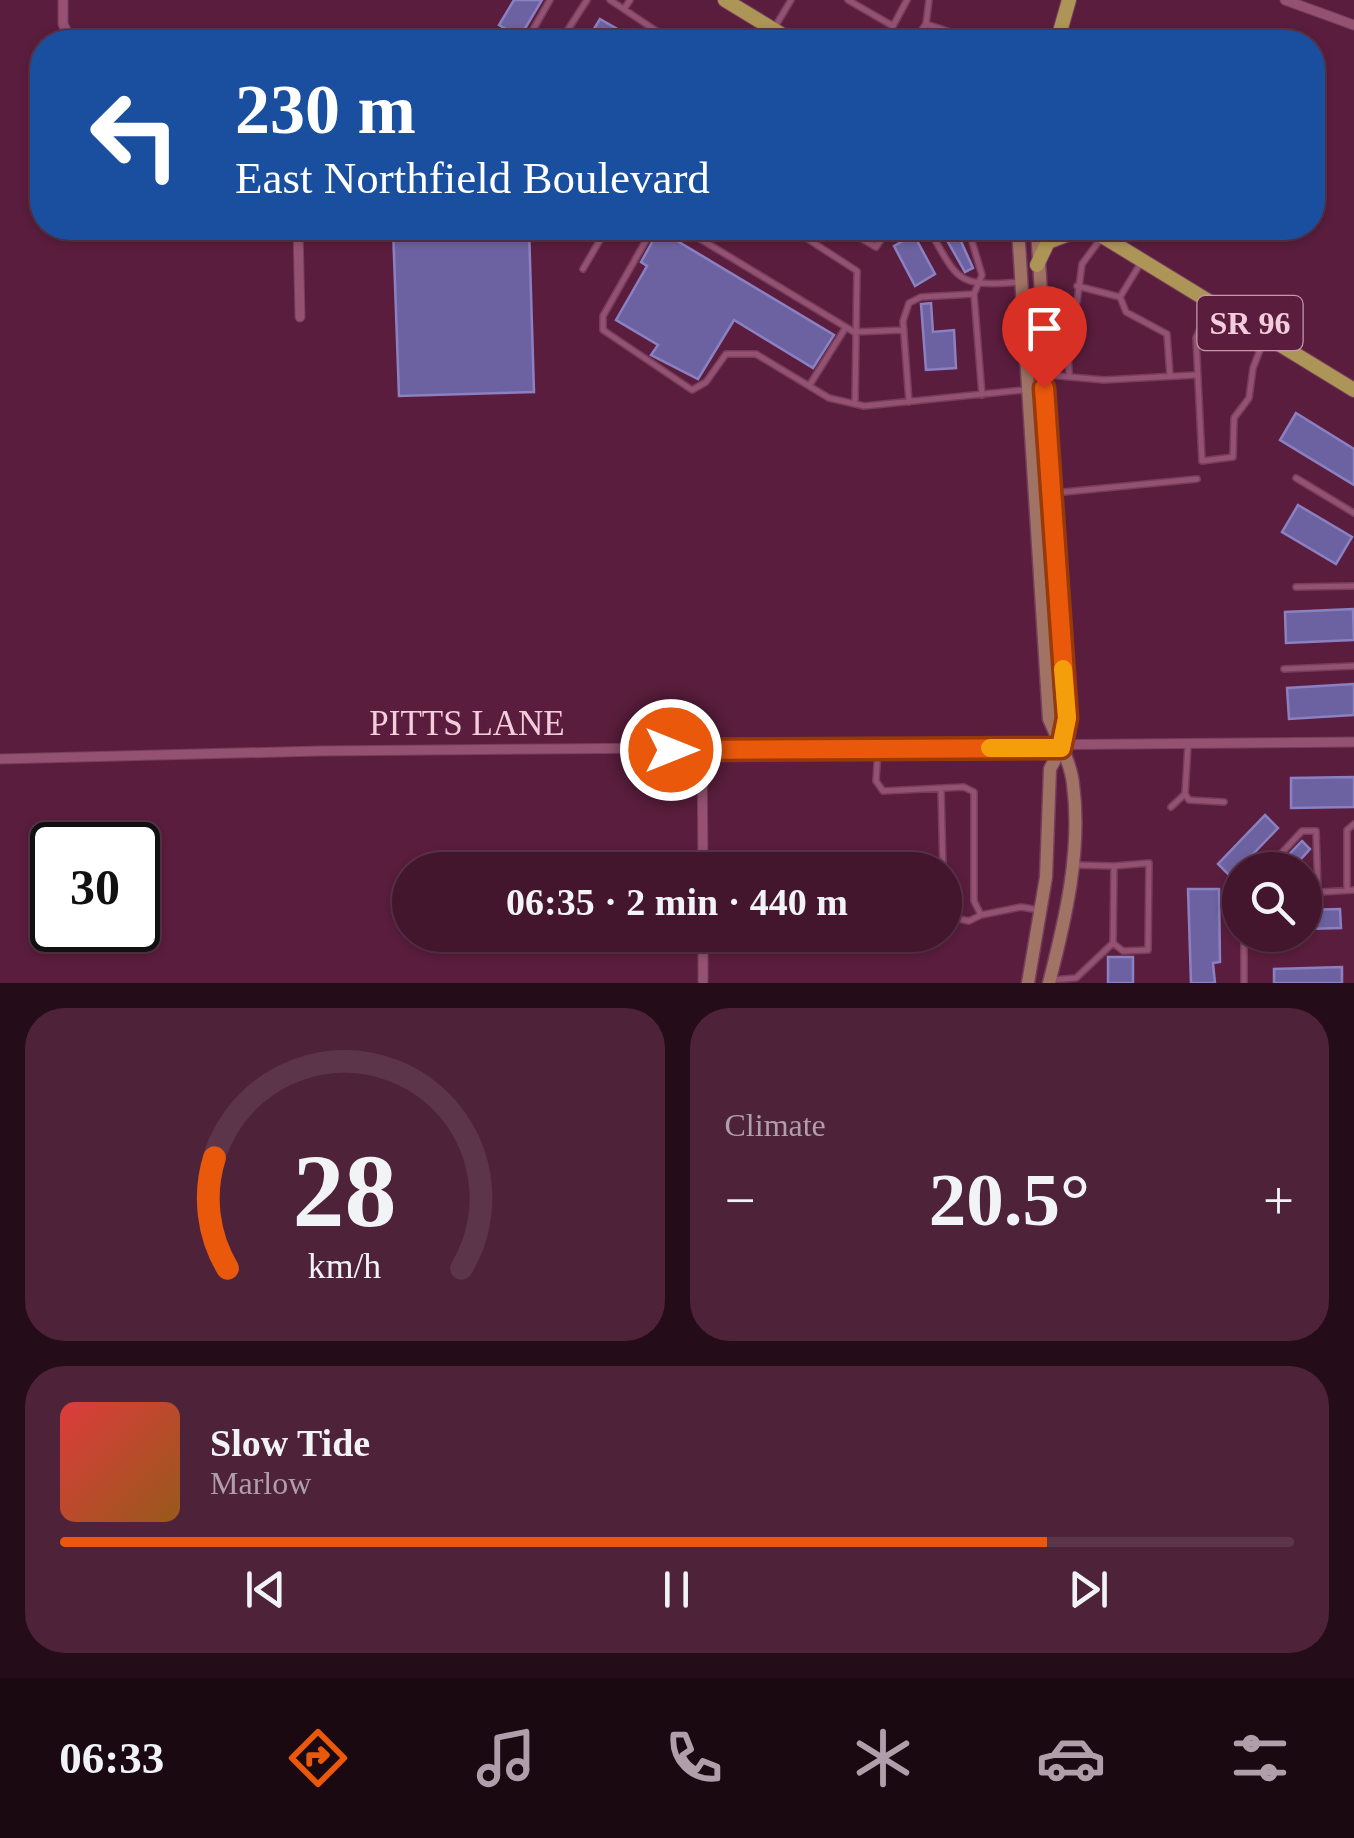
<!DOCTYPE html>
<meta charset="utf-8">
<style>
body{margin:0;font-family:Georgia,serif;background:#4e233a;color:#f1f3f6;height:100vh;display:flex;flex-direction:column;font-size:38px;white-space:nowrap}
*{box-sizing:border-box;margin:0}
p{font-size:32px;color:#af9faa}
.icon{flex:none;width:55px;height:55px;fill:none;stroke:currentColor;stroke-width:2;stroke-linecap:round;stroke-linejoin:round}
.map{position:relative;height:983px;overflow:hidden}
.side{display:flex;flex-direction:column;gap:25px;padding:25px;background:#250c19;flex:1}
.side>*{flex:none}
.banner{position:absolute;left:30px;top:30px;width:1295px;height:210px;border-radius:40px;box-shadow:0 2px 8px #0004,0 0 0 2px #5c354a;background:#1a4fa0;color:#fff;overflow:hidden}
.buttons{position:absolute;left:1222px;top:852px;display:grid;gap:20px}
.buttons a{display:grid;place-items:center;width:100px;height:100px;border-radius:50%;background:#44162e;box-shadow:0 2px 8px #0004,0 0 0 2px #5c354a;font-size:50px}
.speed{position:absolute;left:30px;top:822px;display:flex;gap:20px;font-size:50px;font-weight:700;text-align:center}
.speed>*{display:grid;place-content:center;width:130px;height:130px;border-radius:50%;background:#44162e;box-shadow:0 2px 8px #0004,0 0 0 2px #5c354a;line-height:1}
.speed .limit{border:5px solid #111;border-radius:15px;background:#fff;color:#111}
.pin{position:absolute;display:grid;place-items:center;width:85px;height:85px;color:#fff;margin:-102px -42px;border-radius:50% 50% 50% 0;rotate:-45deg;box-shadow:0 0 10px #0007}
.pin .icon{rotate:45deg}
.me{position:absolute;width:110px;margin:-55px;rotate:90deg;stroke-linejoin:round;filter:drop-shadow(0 0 8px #0008)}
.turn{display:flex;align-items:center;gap:35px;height:210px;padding:0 40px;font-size:45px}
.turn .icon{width:130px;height:130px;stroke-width:2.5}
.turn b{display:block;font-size:70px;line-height:85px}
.big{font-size:75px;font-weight:800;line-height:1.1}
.side .widget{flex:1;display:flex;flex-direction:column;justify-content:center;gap:15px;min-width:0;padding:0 35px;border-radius:40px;background:#4e233a}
.side .dial{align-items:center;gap:0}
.dial svg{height:260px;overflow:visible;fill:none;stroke:#5c354a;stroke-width:7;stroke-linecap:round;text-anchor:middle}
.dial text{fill:#f1f3f6;stroke:none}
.song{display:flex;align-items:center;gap:30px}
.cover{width:120px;height:120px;border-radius:15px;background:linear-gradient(135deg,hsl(0 70% 55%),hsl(30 70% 35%))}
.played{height:10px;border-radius:5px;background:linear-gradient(90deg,#ea580c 80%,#5c354a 80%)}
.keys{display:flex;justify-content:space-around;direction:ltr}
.heat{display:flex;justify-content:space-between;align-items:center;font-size:55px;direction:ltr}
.side .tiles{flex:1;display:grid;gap:25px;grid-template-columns:1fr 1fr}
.widget:last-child{grid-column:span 2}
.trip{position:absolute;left:392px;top:852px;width:570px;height:100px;border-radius:50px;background:#44162e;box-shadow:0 2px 8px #0004,0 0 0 2px #5c354a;font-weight:800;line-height:100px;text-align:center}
.tab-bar{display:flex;height:160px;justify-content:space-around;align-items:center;background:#1b0912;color:#af9faa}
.tab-bar .icon{width:70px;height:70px}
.tab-bar .active{color:#ea580c}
.tab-bar b{font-size:45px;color:#f1f3f6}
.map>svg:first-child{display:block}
.building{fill:#6d62a1;stroke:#8b80c1;stroke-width:2.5}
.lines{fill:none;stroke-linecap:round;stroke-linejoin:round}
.lane-casing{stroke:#743e5c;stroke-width:8}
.street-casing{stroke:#743e5c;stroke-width:11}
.secondary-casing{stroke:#743e5c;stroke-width:15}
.primary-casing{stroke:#743e5c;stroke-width:16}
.lane{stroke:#945171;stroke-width:5}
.street{stroke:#945171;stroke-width:9}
.secondary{stroke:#a07364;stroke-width:12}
.primary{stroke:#ad9457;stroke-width:14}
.route-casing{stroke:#983908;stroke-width:25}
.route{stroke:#ea580c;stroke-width:18}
.slow{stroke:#f59e0b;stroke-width:18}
.labels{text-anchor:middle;stroke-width:10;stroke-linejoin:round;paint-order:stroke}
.shield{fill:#5a1d3d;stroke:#c698ad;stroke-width:2.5}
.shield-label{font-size:32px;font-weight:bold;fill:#f4cddd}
.street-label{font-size:35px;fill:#f4cddd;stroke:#5a1d3d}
</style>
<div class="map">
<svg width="1354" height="983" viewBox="0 0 1354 983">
<rect width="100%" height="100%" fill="#5a1d3d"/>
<path class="building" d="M514,0H542L520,37L499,25Z
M600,19L626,34L621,42H586Z
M393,228H529L534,392L399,396Z
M940,228H955L973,268L965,272Z
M659,230L834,335L813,368L734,320L698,379L651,355L658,345L616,320L647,266L641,262Z
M914,235L935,274L915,286L894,246Z
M931,303L933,332L954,330L956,368L926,370L921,304Z
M1296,413L1354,449V485L1280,440Z
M1298,505L1352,537L1336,564L1282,532Z
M1353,609L1354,640L1286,643L1285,612Z
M1354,684V715L1289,719L1287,688Z
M1354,777V807L1291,808V778Z
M1265,815L1278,828L1231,877L1218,864Z
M1302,841L1310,849L1291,870H1274Z
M1188,889H1219L1220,962L1213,963L1215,983H1191Z
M1340,909L1341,928L1305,929V910Z
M1108,957H1133V983H1108Z
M1342,967V983H1274V969Z"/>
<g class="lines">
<g class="lane-casing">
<path id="lane" d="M610,0L673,42
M848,0L893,26L907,0
M624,9L630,0
M926,24L981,42
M526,42L550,0
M560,42L587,0
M766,42L791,0
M913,42L926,24L929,0
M653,228L603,316V330L692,390L706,382L726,354H756L829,398L864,406L1044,388
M682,228L854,332L904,330
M788,228L803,236
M808,228L803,236L857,271L855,404
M843,228L876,247L889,228
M928,228C959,281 955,287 1020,282
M968,228L982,275L974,294L982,395
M583,269L607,228
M1077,286L1120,297L1126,312L1167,334L1170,376
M1120,297L1142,261
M1210,307L1196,338L1202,461L1233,457L1234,418L1249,398L1253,368L1265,337
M1067,320L1077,302L1082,264L1102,237
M1044,321L1067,320L1069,374
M1048,375L1104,380L1195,375
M809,386L846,327
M909,402L903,321L909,303L921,297L974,294
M1296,478L1354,513
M1054,493L1197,479
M1296,587L1354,586
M1284,669L1354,666
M1188,745L1185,794L1189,800L1224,802
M878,749L876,781L883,791L964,787L974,792V901L981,915L1021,907L1039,910
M941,789L943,870
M1171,807L1185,794
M1266,870L1302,831H1316L1318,892
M1347,890V830L1354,824
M1305,893L1354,890
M945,916L969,921L981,915
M1244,935V983
M1113,943L1123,951L1148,950L1149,863L1114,866
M1052,980L1076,978L1113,943L1114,866L1076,865"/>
</g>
<g class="street-casing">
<path id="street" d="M63,0V24L72,42
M1285,0L1354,25
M298,228L300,317
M702,749L703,870
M0,759L320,751L1354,742
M703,935V981"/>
</g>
<g class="secondary-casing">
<path id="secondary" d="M1018,228L1049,719C1058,740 1071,763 1073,784C1082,850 1065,921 1049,983
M1028,983L1046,877L1050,769L1061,748L1067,718L1037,228"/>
</g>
<g class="primary-casing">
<path id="primary" d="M725,0L794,42
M1057,42L1069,0
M1089,228L1354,390
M1037,265L1048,242L1085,228"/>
</g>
<use href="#lane" class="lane"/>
<use href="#street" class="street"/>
<use href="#secondary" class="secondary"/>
<use href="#primary" class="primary"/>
</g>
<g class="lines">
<g class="route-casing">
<path id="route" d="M671,750L1061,748L1067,718L1044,388"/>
</g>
<use href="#route" class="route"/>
<path class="slow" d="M990,748H1061L1067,718L1063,669"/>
</g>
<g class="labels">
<rect class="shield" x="1197.5" y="296" width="105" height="54" rx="8"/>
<g class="shield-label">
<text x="1250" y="334">SR 96</text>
</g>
<g class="street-label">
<text x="467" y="735">PITTS LANE</text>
</g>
</g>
</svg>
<div class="buttons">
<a><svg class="icon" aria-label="search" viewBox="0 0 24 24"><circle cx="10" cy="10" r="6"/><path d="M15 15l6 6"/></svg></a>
</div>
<div class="speed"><div class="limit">30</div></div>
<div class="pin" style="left:1044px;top:388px;background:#d93025"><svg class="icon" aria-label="arrive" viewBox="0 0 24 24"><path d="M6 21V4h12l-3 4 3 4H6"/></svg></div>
<svg class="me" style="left:671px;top:750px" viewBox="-20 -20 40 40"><circle r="17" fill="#ea580c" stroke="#fff" stroke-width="3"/><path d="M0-11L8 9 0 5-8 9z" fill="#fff"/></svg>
<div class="trip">06:35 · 2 min · 440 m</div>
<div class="banner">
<div class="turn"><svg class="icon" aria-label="left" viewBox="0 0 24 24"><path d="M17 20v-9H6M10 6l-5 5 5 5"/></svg><div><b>230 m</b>East Northfield Boulevard</div></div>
</div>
</div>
<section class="side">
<div class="tiles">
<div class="widget dial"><svg viewBox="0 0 100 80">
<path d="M14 69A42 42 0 1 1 86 69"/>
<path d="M14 69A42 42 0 0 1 10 35" stroke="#ea580c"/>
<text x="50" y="56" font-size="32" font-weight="700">28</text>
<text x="50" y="72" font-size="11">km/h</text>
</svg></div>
<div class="widget"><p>Climate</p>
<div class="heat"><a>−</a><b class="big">20.5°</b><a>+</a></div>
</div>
<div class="widget">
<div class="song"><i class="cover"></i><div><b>Slow Tide</b><p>Marlow</p></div></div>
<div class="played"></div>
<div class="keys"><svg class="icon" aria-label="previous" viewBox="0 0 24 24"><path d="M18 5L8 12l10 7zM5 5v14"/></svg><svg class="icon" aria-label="pause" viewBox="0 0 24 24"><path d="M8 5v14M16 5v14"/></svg><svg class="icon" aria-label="next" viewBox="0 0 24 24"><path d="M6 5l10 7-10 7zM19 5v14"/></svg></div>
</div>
</div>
</section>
<nav class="tab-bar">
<b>06:33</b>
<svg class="icon active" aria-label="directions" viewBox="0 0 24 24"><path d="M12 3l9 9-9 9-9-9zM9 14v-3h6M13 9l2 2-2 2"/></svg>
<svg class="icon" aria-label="music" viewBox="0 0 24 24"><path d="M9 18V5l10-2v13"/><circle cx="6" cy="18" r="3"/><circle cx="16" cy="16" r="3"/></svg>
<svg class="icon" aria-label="phone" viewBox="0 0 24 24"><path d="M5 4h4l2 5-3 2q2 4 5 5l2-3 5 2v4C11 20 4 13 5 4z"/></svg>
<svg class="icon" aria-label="climate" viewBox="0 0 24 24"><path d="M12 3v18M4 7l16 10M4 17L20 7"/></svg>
<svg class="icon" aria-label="car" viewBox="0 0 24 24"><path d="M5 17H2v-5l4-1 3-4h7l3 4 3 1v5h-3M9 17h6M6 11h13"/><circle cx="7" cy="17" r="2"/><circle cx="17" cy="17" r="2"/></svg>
<svg class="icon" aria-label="filters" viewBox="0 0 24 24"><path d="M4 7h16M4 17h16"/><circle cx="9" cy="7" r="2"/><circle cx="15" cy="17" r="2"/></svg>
</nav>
